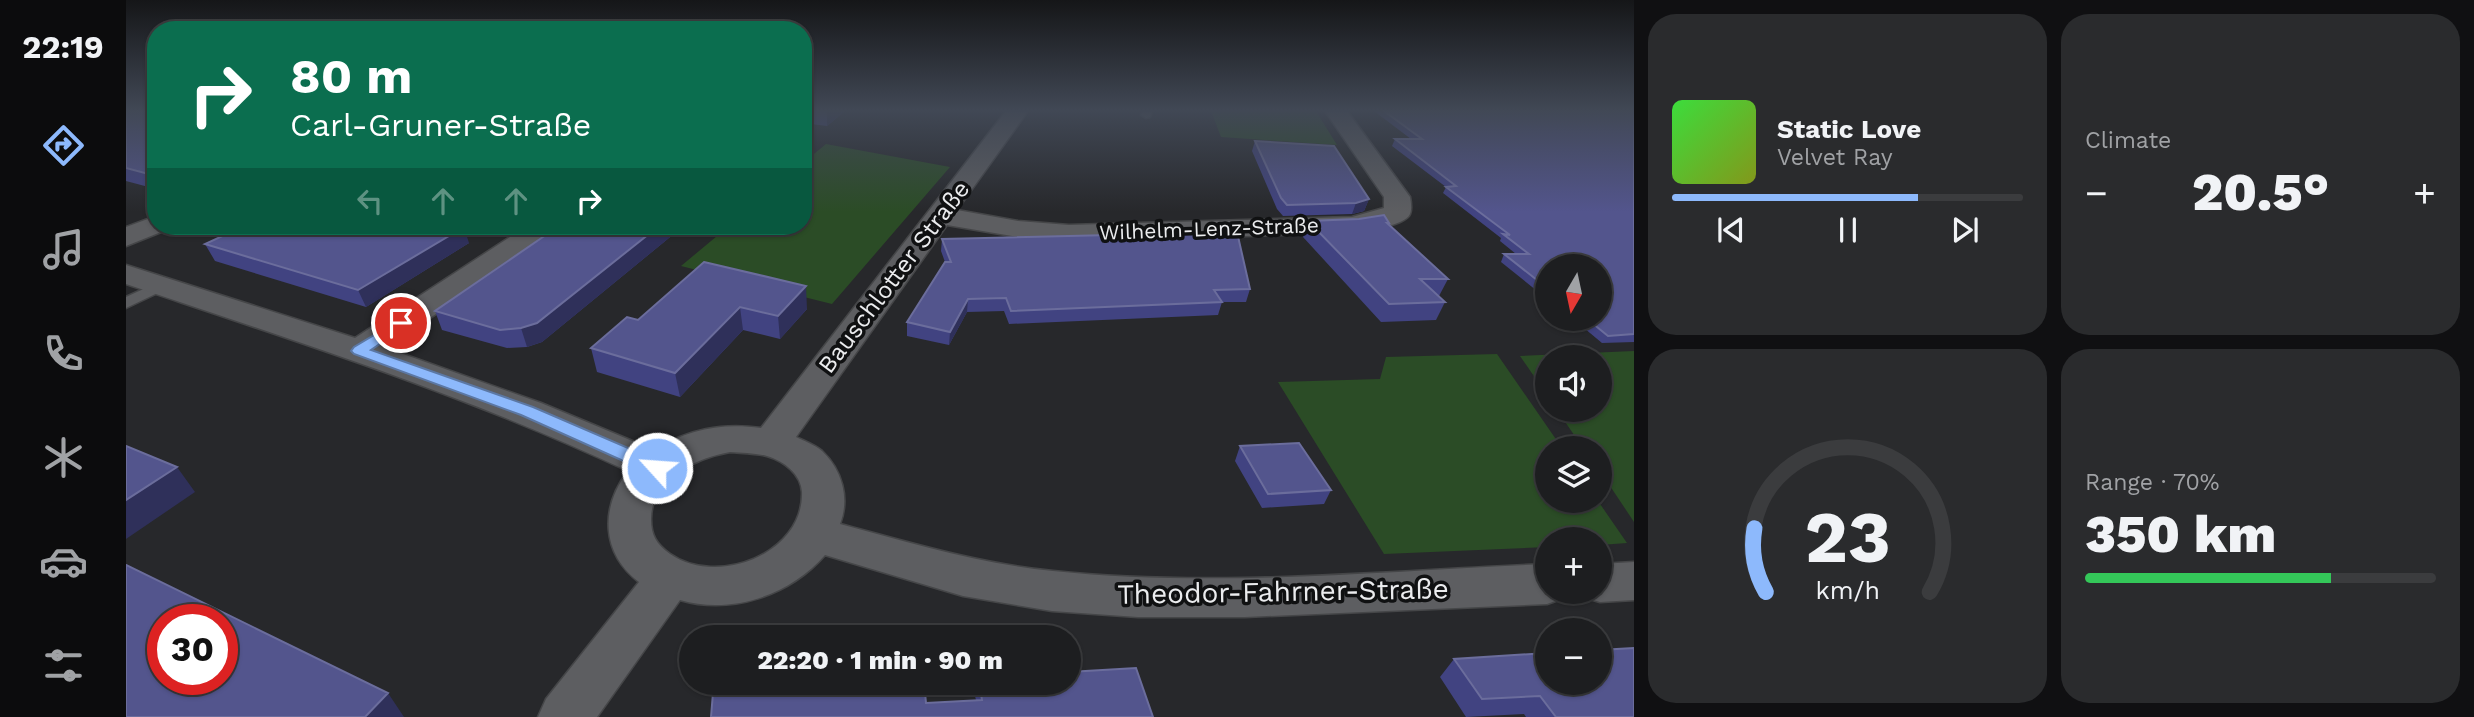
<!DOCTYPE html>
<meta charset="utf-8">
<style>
body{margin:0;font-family:"Work Sans",sans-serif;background:#2a2b2d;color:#f1f3f6;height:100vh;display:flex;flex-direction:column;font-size:26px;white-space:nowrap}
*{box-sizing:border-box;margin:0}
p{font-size:23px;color:#a0a2a5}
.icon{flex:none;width:38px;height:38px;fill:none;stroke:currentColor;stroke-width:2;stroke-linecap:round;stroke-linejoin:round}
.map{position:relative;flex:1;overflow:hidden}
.side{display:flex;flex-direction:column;gap:14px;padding:14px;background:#101012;width:840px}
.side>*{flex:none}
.banner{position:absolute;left:21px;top:21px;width:665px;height:214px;border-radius:28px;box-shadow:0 2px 5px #0004,0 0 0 2px #3b3c3e;background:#0b6e4f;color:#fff;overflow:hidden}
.needle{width:46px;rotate:189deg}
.tools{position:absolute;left:1409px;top:254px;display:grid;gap:14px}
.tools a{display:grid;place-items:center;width:77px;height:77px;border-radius:50%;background:#1d1e20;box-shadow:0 2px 5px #0004,0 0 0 2px #3b3c3e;font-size:35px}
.speed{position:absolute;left:21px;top:604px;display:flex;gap:14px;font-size:35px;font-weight:700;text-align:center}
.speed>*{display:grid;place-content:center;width:91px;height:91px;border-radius:50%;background:#1d1e20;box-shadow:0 2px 5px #0004,0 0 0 2px #3b3c3e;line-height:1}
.speed .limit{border:10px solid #d22;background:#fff;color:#111}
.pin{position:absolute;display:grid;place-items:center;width:60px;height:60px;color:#fff;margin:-30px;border:4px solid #fff;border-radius:50%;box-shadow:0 2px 7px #0007}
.me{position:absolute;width:77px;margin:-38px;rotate:296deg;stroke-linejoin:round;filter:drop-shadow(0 0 5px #0008)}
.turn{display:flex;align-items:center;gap:24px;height:147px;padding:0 28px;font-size:32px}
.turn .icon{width:91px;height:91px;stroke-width:2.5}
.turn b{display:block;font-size:49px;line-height:60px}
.lanes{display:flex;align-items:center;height:66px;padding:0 28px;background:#0003;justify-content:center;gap:35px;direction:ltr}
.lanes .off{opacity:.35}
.big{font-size:52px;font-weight:800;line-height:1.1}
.side .widget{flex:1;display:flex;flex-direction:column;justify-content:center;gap:10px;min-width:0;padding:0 24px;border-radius:28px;background:#2a2b2d}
.side .dial{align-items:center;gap:0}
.dial svg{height:182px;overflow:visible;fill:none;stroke:#3b3c3e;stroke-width:7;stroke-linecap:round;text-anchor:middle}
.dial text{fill:#f1f3f6;stroke:none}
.song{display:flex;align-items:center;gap:21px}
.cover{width:84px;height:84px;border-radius:10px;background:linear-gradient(135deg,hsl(120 70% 55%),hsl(70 70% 35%))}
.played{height:7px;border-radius:4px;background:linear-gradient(90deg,#8db9fc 70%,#3b3c3e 70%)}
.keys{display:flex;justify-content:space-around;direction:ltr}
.heat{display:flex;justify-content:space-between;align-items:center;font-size:38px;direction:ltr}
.charge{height:10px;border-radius:5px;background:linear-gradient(90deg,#34c759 70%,#3b3c3e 0)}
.side .tiles{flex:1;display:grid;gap:14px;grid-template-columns:repeat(2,1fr)}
.trip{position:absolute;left:553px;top:625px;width:402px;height:70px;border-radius:35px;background:#1d1e20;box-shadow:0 2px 5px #0004,0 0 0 2px #3b3c3e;font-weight:800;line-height:70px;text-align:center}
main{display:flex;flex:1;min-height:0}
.tabs{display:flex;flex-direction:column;width:126px;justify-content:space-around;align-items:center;background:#0c0c0d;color:#a0a2a5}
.tabs .icon{width:49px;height:49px}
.tabs .active{color:#8db9fc}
.tabs b{font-size:32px;color:#f1f3f6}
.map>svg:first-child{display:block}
.green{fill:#2b4c26}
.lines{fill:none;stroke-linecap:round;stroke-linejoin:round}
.service-casing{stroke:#454648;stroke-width:3}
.minor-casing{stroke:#454648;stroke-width:3}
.service{fill:#5d5e61;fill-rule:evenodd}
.minor{fill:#5d5e61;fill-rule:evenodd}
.wall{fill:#414381}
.shaded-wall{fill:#2f305a}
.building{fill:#53558d;stroke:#6b6d9c;stroke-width:2;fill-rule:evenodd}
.route{fill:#8db9fc;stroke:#5c78a4;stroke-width:2}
.labels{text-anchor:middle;stroke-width:7;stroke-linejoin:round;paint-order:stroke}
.far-street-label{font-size:21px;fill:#ebecee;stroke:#101112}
.street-label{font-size:24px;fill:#ebecee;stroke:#101112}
.near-street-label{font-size:28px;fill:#ebecee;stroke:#101112}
</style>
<main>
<nav class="tabs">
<b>22:19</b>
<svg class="icon active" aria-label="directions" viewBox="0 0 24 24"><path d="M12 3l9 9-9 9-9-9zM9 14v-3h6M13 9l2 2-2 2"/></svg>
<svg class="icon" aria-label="music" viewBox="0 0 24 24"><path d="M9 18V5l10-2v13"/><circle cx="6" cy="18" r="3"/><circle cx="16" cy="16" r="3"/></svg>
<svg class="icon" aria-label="phone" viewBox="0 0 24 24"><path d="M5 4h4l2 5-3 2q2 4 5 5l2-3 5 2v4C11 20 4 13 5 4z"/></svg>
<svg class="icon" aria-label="climate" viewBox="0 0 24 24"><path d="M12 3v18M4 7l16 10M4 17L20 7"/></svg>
<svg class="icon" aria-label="car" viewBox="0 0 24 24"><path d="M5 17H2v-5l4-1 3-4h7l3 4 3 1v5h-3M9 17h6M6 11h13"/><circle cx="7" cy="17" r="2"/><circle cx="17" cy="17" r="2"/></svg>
<svg class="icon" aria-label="filters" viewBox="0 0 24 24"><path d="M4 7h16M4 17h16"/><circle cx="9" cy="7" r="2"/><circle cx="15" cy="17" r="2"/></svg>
</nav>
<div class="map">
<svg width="1508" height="717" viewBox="0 0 1508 717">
<rect width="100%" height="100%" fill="#27282b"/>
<path class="green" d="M1085,111H1190L1211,145L1095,137Z
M700,144L824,167L706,304L555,266L603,226H677V163Z
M1508,351V522L1474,471V448H1457L1431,410H1474V357H1421V395L1394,356Z
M1371,354L1436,448H1421V500L1472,501L1501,543L1474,545V539H1421V547L1258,554L1152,382L1254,379L1260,357Z"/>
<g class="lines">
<g class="service-casing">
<path id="service" d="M1016,111H1026L1024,117L1020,118L1015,115Z
M35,281L43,286L40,289L0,308V297Z"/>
</g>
<g class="minor-casing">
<path id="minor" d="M880,111H902L831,210L892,221L943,225L1226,217L1258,208V197L1199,111H1221L1284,197C1285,202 1286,209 1284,214C1279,226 1239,231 1226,233L943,241L892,237L821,225L670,437C678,441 689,445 696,451C716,470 724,498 714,524C785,543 854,564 927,571C1090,588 1257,571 1421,564V592H1441L1438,598L1421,604L1119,617H1012L926,611L837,596L699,555C664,595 606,615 554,600L471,717H412L420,699L513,582C475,553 474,508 502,471C340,395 170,341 0,284V265L229,338L401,226H434L430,232L260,348L415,403L528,450C563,429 595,423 635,428ZM604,452C616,453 630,453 641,456C658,461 675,474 676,492C678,554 591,587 544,554C530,544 525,535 525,519C525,479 570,458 604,452Z
M30,216V226H43L40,230L0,246V227Z
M1508,562V600L1474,602L1457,597L1455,592H1474V564Z"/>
</g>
<use href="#service" class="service"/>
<use href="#minor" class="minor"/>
</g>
<path class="wall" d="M0,111H30V189L0,181Z
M677,111H719L701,126L677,123Z
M1248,111H1508V342L1476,343L1446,318H1474L1421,266V299L1375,262L1378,254H1390L1374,241L1375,238L1317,193L1320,187L1266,146L1269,139H1285Z
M1129,141L1243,199L1238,211L1226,214L1157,216L1151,209L1126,151Z
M1182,221L1263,223V224L1322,279L1313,296H1312L1319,302L1310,320L1255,322L1177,237Z
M433,226H578L573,229L564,227L556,234L549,233L416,342L401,347L381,348L316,330L309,311Z
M816,239L1124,289L1120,302H1096L1092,315L883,324L878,311L841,312L823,345L781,336V322L819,262L815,251Z
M343,243L240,307L89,261L79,244Z
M578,262L681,309L654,339L617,330L554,397L471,372L465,348L512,320Z
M1114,446L1205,490L1198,504L1136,508L1109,461Z
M1328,659L1508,717H1400L1398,714L1340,717L1314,677Z
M851,682H943L1027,717L800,703L850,700L849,696Z"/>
<path class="shaded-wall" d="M701,111H719L701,126Z
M1243,199L1238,211L1226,214L1230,203Z
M533,226H547L549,233L416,342L401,347L395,328Z
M554,226H564V227L556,234Z
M338,227L343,243L240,307L232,290Z
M680,286L681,309L654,339L652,316Z
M842,299L841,312L823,345L824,332Z
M614,307L617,330L554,397L549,373Z
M51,467L69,492L0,539V500Z
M262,693L278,717H239Z"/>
<path class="building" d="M0,111H30V176L0,168Z
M1258,111H1508V334L1482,336L1460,318H1474V266H1421V288L1378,254H1403L1377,234L1384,235L1320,187L1330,186L1269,139H1296Z
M1129,141L1208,146L1243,199L1230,203L1161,205L1155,198Z
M1258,215L1263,223H1261L1322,279H1294L1319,302L1263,304L1182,221L1233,219Z
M118,226H333L338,227L232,290L79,244Z
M433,226H533L411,323L395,328L374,330L309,311Z
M1111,232L1124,289L1088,290L1096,302L885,311L880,298L842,299L824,332L781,322L819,262H825L816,239Z
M578,262L680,286L652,316L614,307L549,373L465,348L501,317L512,320Z
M1173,443L1205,490L1142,494L1114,446Z
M0,446L51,467L0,500Z
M0,565L262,693L239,717H0ZM37,620H96V679H37Z
M1508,648V717H1430L1414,696L1356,699L1328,659L1421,653V682H1474V650Z
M1010,668L1027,717H585L587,693L756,682H798L800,703L856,700L853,682H943V672Z"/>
<linearGradient id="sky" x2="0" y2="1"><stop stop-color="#151618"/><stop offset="0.52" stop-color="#414855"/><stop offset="1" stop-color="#414855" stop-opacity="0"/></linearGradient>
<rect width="1508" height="212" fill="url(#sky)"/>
<path class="route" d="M275,319L280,320L282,323L280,326L245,350L407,407L537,463L540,468L537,473H524L395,415L228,354L225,351L228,347Z"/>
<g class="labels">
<g class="far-street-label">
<text transform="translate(1083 229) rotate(-2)" y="7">Wilhelm-Lenz-Straße</text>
</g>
<g class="street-label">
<text transform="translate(768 277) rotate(-53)" y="8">Bauschlotter Straße</text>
</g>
<g class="near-street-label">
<text transform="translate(1157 591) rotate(-1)" y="10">Theodor-Fahrner-Straße</text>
</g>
</g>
</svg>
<div class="tools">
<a><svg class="needle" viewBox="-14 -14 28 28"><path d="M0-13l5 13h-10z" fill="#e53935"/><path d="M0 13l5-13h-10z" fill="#a0a2a5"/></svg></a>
<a><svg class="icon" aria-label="sound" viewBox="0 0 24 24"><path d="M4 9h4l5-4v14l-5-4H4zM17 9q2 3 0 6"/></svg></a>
<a><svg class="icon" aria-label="layers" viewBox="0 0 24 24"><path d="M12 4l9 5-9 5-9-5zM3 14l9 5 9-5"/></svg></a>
<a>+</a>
<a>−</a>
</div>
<div class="speed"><div class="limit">30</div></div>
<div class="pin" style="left:275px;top:323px;background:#d93025"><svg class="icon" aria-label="arrive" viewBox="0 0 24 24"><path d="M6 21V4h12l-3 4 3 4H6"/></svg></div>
<svg class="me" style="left:531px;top:468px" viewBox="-20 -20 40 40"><circle r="17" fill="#8db9fc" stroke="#fff" stroke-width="3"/><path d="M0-11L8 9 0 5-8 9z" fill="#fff"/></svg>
<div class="trip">22:20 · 1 min · 90 m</div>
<div class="banner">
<div class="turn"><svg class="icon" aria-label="right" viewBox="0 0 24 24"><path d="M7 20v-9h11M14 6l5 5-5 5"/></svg><div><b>80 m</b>Carl-Gruner-Straße</div></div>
<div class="lanes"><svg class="icon off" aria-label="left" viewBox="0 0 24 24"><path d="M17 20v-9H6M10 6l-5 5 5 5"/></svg><svg class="icon off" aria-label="ahead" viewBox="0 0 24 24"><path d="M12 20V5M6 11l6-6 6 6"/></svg><svg class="icon off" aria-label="ahead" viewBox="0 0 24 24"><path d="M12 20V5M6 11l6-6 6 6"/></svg><svg class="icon" aria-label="right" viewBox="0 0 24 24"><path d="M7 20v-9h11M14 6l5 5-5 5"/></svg></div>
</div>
</div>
<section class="side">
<div class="tiles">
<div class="widget">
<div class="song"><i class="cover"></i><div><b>Static Love</b><p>Velvet Ray</p></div></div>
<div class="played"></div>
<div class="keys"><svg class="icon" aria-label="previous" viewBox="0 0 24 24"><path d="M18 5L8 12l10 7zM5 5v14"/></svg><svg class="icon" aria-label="pause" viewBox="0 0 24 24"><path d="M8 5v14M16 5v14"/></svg><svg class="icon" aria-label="next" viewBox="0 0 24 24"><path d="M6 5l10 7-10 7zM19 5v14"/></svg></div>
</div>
<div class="widget"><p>Climate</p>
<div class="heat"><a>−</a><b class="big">20.5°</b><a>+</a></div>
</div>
<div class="widget dial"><svg viewBox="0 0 100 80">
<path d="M14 69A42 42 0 1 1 86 69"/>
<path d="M14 69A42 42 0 0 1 9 41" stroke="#8db9fc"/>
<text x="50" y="56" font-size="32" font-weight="700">23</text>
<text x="50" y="72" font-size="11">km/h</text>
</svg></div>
<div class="widget"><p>Range · 70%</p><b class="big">350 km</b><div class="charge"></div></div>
</div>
</section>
</main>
